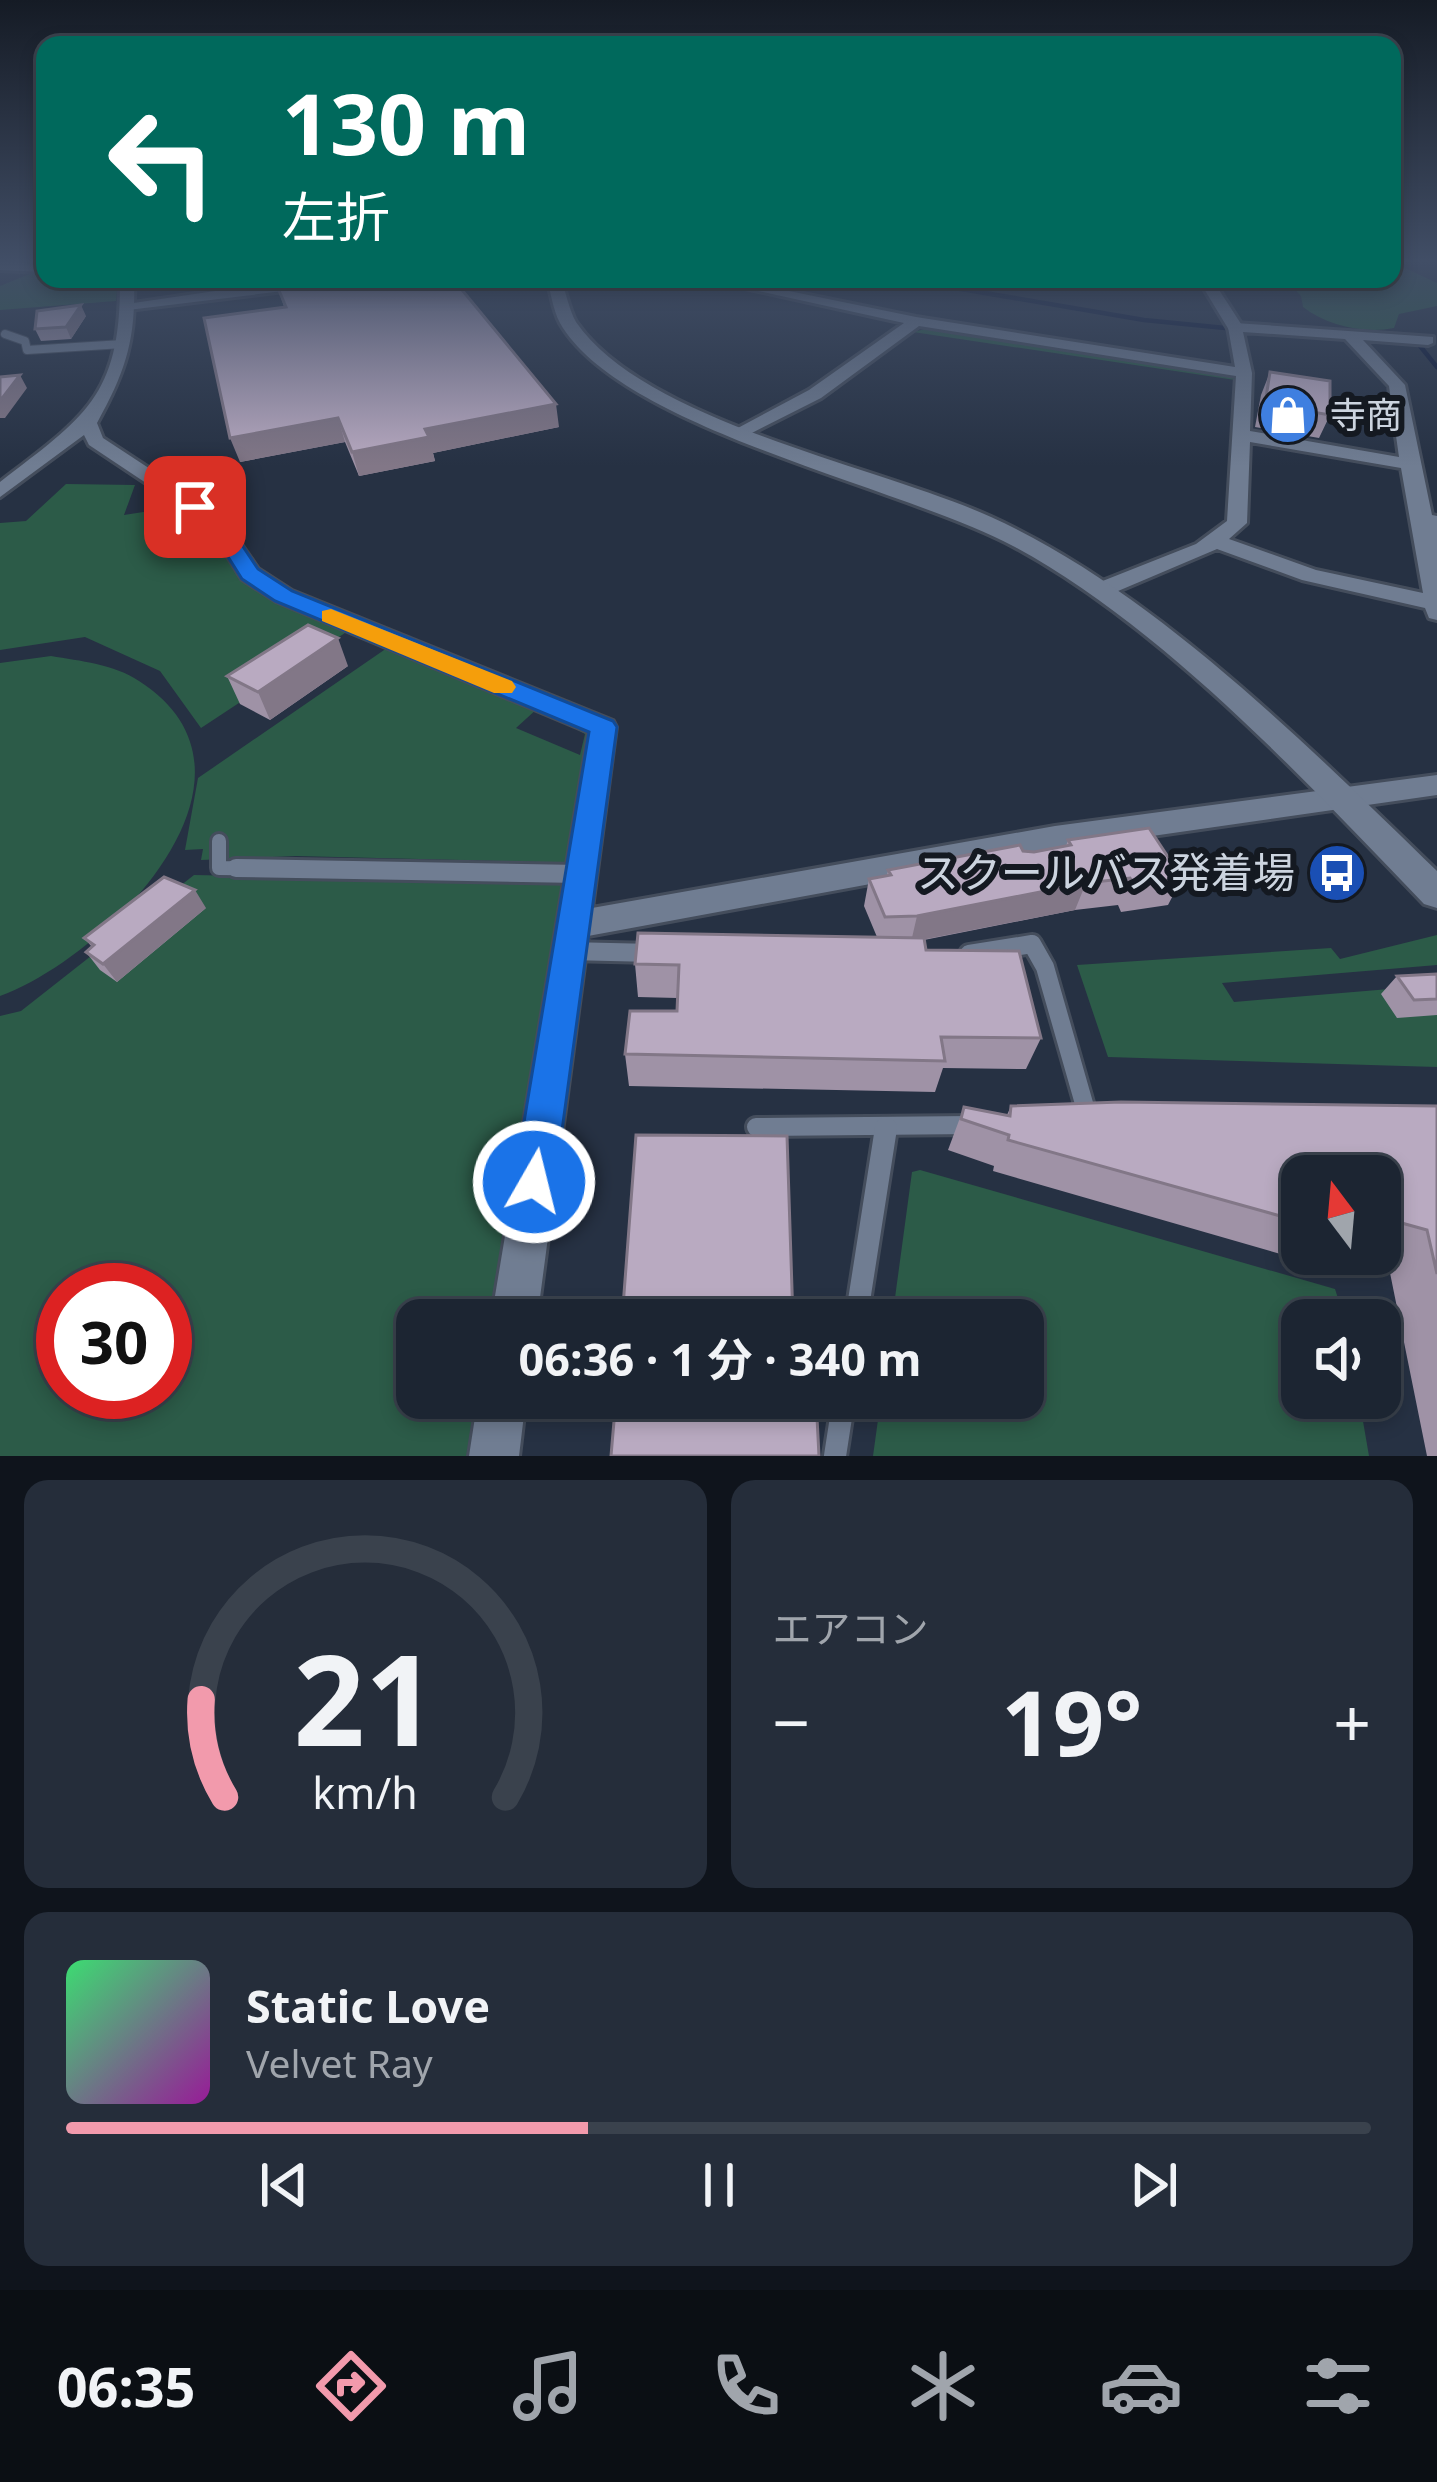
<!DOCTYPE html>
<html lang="ja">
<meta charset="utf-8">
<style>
body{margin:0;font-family:"Noto Sans","Noto Sans JP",sans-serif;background:#252d3a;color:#f1f3f6;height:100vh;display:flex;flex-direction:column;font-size:45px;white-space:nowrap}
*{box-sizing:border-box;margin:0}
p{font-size:39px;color:#a0a5ac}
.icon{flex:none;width:66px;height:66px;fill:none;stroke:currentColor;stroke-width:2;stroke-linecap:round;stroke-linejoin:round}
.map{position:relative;height:1456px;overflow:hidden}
.sheet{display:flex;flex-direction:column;gap:24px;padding:24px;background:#0f141c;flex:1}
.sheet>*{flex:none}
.top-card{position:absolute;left:36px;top:36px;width:1365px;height:252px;border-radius:24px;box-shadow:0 6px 18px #0003,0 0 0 3px #3a424d;background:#00695c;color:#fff;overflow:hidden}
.needle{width:78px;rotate:344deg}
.buttons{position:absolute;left:1281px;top:1155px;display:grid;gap:24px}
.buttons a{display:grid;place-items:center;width:120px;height:120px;border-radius:24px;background:#1c2532;box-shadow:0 6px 18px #0003,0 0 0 3px #3a424d;font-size:60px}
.speed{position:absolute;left:36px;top:1263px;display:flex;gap:24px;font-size:60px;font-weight:700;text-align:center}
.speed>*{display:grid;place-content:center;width:156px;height:156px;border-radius:50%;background:#1c2532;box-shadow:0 6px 18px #0003,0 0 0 3px #3a424d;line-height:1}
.speed .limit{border:18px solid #d22;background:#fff;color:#111}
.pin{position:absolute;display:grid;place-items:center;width:102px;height:102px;color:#fff;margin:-51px;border-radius:24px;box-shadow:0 6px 18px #0006}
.me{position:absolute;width:132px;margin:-66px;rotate:8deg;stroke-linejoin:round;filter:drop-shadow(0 0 9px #0008)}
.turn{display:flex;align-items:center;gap:42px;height:252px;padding:0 48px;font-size:54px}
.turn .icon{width:156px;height:156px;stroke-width:2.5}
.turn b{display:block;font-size:84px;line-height:102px}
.big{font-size:90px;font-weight:700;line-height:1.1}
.sheet .tile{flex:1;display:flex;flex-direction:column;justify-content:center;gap:18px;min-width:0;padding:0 42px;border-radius:24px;background:#252d3a}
.sheet .dial{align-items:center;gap:0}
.dial svg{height:312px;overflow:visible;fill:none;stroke:#3a424d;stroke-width:7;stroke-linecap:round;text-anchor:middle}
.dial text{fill:#f1f3f6;stroke:none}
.song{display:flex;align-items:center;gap:36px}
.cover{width:144px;height:144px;border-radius:18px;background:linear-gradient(135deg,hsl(140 70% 55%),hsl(300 70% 35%))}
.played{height:12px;border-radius:6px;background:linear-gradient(90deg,#f29aac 40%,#3a424d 40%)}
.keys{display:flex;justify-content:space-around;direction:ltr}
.heat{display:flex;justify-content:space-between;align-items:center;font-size:66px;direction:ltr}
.sheet .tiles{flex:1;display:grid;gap:24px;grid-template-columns:1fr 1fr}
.tile:last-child{grid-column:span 2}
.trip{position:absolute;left:396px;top:1299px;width:648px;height:120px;border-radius:24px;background:#1c2532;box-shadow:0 6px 18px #0003,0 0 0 3px #3a424d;font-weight:700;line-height:120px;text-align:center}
.menu{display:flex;height:192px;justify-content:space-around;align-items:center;background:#0b0f14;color:#a0a5ac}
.menu .icon{width:84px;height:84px}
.menu .selected{color:#f29aac}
.menu b{font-size:54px;color:#f1f3f6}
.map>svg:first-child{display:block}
.green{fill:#2c5b48;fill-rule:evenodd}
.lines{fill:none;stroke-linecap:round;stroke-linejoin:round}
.stream{stroke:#0a1636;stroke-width:4.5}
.lane-far3-casing{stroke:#444d5c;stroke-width:10}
.lane-far2-casing{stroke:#444d5c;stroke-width:20}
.lane-far1-casing{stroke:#444d5c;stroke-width:24}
.lane-casing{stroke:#444d5c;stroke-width:28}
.street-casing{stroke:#444d5c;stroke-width:6}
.secondary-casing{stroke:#444d5c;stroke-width:6}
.lane-far3{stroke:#707d92;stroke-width:8}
.lane-far2{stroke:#707d92;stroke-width:14}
.lane-far1{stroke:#707d92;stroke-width:18}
.lane{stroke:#707d92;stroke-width:22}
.street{fill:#707d92;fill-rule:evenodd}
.secondary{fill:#707d92;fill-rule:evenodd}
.wall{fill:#9f92a6}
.shaded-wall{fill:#827787}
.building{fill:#b9aac1;stroke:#827787;stroke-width:3}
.route{fill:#1a73e8;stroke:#114b97;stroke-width:3}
.slow{fill:#f59e0b}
.labels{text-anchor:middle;stroke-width:12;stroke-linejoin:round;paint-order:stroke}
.far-poi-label{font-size:36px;fill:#ccd4df;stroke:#141921;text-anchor:start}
.poi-label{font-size:42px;fill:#ccd4df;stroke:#141921;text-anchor:end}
</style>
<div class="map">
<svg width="1437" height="1456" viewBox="0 0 1437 1456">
<rect width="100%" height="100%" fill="#263143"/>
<path class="green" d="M1392,262L1437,283V306L1399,314L1394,328C1365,334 1327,326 1303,307L1301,296L1285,279H1392Z
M37,271H45V279H118L116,301L0,310V286Z
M933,327L1236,374L1242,381L913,332Z
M66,484L135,485L124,515L182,506L210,529L247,581L277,600L348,631L201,728L160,671L85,637L0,650V523L26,521Z
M387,648L538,708L516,728L580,755L585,734L551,716L597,731L577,863L296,856L201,860L203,849L185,850L198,778Z
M51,656C80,661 114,664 139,681C287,776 106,958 0,996V663Z
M194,875L569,882L498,1320H417V1398H486L477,1456H0V1016L21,1011ZM63,1290H165V1392H63Z
M1437,935V965L1222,983L1234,1002L1437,985V1067L1108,1057L1077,965L1331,948L1340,959Z
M920,1170L1335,1289L1345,1320H1302V1398H1359L1369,1456H873L881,1398H1023V1320H892L912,1172Z"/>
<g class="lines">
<path class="stream" d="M902,279L1144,320L1225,328
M1416,341L1437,367"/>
<g class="lane-far3-casing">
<path id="lane-far3" d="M5,334L25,341L27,350L123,344"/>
</g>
<g class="lane-far2-casing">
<path id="lane-far2" d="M219,841V868L417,871"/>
</g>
<g class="lane-far1-casing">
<path id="lane-far1" d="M236,868L580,874
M568,951L653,953
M969,954L1032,944L1045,967L1085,1107
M756,1127L972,1125
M885,1131L886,1126"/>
</g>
<g class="lane-casing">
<path id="lane" d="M856,1320L886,1128
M835,1456L844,1398"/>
</g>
<g class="street-casing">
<path id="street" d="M0,262L45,264V272L0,270Z
M120,279H134C136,339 126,371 97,423L103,438L202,503L233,533L258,569L292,591L613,721L616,727L592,908L1055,826L1437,775V795L1055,850L588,936L537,1320H491L589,732L276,601L242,579L218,541L188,511L89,445L84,435L0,497V482C86,416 121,396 120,279Z
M704,279H730L916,317L1235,367L1228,327L1235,323L1433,337V343L1428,345L1363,340L1405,385L1432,515L1437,516V620L1429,618L1425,608L1302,580L1217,549L1111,594H1095V584L1196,544L1227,521L1236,376L919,326L821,398L742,438L733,433L736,429L809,390L904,323ZM1243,332L1345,339L1389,386L1399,457L1250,431L1252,373ZM1250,442L1401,468L1423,593L1316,570L1229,539L1247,523Z
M478,1398H526L519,1456H469Z"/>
</g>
<g class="secondary-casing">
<path id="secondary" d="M382,279L128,310L120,305L276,282Z
M547,279H561C566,292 569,310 576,322C644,422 881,467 991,517C1154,591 1309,747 1437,871V908L1424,904C1307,782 1162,626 1013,546C900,486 621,429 560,323C553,310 551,293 547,279Z
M1198,279H1212L1243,327L1241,330H1229Z"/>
</g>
<use href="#lane-far3" class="lane-far3"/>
<use href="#lane-far2" class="lane-far2"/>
<use href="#lane-far1" class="lane-far1"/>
<use href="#lane" class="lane"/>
<use href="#street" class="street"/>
<use href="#secondary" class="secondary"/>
</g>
<path class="wall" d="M347,285L559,427L433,453L435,461L359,476L345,442L240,462L284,307L278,288Z
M86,316L71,339L41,341L35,329Z
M1270,372L1330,415L1319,438L1255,427L1261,395Z
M348,666L270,720L240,704L227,676Z
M1068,840L1182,878L1168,905L1121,912L1118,905L1075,910L924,940L926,950L1041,1038L1026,1069L943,1068L935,1092L629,1086L625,1054L677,1011V998L638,997L635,964L877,937L864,906L869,879L887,875L888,870L1023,851L1034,852L1066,846Z
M206,908L117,982L100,970L86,952L92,947L84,938Z
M1437,974V1015L1397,1018L1381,994L1397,976Z
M1011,1106H1437V1456H1427L1387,1258L1371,1254H1380V1176H1302V1254H1314L1305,1261L993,1171L994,1166L948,1150L964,1107L1007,1115Z"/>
<path class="shaded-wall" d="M81,305L86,316L71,339L66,327Z
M20,375L27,388L5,418H0V401Z
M556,404L559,427L433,453L435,461L359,476L352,452L425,429Z
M338,418L345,442L240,462L230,438Z
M338,638L348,666L270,720L258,692Z
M1086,883L1075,910L911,942L917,916Z
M195,890L206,908L117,982L103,964Z"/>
<path class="building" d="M341,279H343L347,285L391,279H453L556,404L425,429L429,437L352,452L338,418L230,438L204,318L286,307L278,288Z
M81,305L66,327L35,329L37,311Z
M1270,372L1330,381V415L1265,404Z
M20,375L0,401V377Z
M308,625L338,638L258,692L227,676Z
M1149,828L1182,878L1135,885L1130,878L1086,883L917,916L885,917L869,879L891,875L888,870L1020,845L1023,851L1034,852L1071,845L1068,840Z
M164,877L195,890L103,964L86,952L94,945L84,938Z
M638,933L924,938L926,950L1019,951L1041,1038L941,1037L945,1061L625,1054L630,1011H677L679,965L635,964Z
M1437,974V999L1414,1000L1397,976Z
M1121,1102L1437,1106V1274L1427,1230L1380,1217V1176H1302V1222L1008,1140L1009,1135L961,1119L964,1107L1010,1116L1011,1106Z
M636,1135L787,1136L793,1320H622Z
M616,1398H816L819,1456H611Z"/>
<linearGradient id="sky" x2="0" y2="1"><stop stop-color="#151b25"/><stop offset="0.56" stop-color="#414e66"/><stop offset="1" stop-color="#414e66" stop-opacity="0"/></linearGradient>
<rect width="1437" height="466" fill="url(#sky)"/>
<path class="route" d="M188,503H202L234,533L258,569L292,591L613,721L617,727L555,1182L549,1196L534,1202L520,1196L514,1182L589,732L275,601L242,579L218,541L188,511Z"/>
<path class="slow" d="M331,609L512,681L516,687L512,693H494L322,621V611Z"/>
<defs>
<g id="shop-disc" transform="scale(3)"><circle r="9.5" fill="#3f7fe0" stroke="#141921"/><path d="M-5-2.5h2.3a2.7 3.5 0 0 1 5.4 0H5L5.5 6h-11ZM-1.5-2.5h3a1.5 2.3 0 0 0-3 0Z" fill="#fff"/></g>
<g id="bus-disc" transform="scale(3)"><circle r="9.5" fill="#1a4fb4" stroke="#141921"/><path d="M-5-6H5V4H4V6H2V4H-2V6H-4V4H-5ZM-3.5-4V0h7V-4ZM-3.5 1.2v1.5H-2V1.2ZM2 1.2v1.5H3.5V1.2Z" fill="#fff"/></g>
</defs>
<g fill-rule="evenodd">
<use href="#shop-disc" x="1288" y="415"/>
<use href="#bus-disc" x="1337" y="873"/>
</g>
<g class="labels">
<g class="far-poi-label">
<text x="1330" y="428">寺商</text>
</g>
<g class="poi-label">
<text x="1295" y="888">スクールバス発着場</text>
</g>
</g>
</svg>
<div class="buttons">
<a><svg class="needle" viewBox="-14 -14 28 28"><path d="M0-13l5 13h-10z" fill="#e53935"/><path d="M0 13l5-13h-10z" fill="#a0a5ac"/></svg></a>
<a><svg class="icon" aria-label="sound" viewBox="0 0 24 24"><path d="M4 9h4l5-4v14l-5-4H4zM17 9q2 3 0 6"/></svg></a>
</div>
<div class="speed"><div class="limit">30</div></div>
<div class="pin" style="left:195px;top:507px;background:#d93025"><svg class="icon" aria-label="arrive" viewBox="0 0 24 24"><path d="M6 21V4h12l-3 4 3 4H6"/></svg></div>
<svg class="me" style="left:534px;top:1182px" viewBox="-20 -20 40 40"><circle r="17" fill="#1a73e8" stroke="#fff" stroke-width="3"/><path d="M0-11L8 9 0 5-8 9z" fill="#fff"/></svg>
<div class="trip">06:36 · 1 分 · 340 m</div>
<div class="top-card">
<div class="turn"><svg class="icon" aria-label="left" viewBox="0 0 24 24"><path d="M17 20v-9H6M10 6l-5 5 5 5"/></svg><div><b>130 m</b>左折</div></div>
</div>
</div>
<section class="sheet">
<div class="tiles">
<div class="tile dial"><svg viewBox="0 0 100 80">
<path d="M14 69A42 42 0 1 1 86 69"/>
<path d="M14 69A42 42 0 0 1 8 44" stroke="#f29aac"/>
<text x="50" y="56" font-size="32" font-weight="700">21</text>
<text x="50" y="72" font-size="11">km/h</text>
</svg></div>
<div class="tile"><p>エアコン</p>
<div class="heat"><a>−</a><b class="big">19°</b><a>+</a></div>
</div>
<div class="tile">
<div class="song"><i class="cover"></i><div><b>Static Love</b><p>Velvet Ray</p></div></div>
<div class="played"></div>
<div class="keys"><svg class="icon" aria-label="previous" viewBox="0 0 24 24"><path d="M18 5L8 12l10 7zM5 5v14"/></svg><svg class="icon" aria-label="pause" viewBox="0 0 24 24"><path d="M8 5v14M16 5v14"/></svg><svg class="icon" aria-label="next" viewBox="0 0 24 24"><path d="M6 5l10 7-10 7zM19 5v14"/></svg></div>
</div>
</div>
</section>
<nav class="menu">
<b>06:35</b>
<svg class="icon selected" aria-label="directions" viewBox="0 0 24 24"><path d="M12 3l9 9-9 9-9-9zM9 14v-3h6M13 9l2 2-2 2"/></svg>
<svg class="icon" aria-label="music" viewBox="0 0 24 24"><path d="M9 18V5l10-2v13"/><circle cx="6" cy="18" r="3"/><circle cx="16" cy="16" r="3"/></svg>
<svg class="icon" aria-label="phone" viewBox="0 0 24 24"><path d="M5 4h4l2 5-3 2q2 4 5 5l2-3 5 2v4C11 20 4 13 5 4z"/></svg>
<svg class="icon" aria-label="climate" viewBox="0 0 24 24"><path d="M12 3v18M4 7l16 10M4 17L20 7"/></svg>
<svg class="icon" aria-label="car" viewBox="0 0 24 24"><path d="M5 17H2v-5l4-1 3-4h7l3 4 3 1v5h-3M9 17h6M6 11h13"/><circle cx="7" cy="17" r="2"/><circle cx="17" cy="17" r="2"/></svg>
<svg class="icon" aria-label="filters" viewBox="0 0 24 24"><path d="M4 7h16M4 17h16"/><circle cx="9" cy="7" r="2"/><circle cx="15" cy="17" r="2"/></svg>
</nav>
